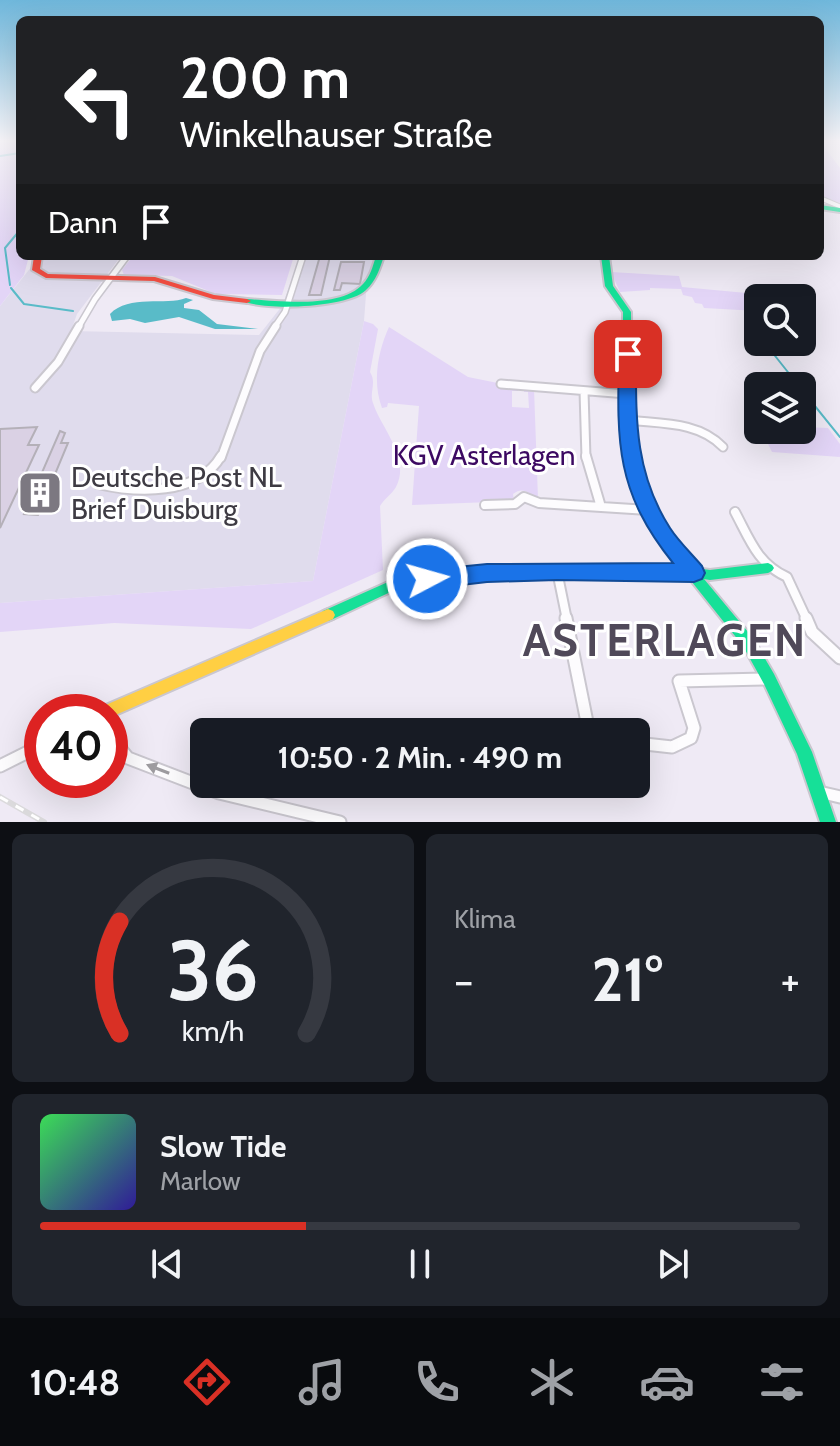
<!DOCTYPE html>
<html lang="de">
<meta charset="utf-8">
<style>
body{margin:0;font-family:Cabin,sans-serif;background:#20242c;color:#f1f3f6;height:100vh;display:flex;flex-direction:column;font-size:30px;white-space:nowrap}
*{box-sizing:border-box;margin:0}
p{font-size:26px;color:#9ea1a6}
.icon{flex:none;width:44px;height:44px;fill:none;stroke:currentColor;stroke-width:2;stroke-linecap:round;stroke-linejoin:round}
.map{position:relative;height:822px;overflow:hidden}
.panel{display:flex;flex-direction:column;gap:12px;padding:12px;background:#0d0f14;flex:1}
.panel>*{flex:none}
.hud{position:absolute;left:16px;top:16px;width:808px;height:244px;border-radius:12px;box-shadow:0 8px 32px #0002;background:#202124;color:#fff;overflow:hidden}
.buttons{position:absolute;left:744px;top:284px;display:grid;gap:16px}
.buttons a{display:grid;place-items:center;width:72px;height:72px;border-radius:12px;background:#171b24;box-shadow:0 8px 32px #0002;font-size:40px}
.speed{position:absolute;left:24px;top:694px;display:flex;gap:16px;font-size:40px;font-weight:700;text-align:center}
.speed>*{display:grid;place-content:center;width:104px;height:104px;border-radius:50%;background:#171b24;box-shadow:0 8px 32px #0002;line-height:1}
.speed .limit{border:12px solid #d22;background:#fff;color:#111}
.pin{position:absolute;display:grid;place-items:center;width:68px;height:68px;color:#fff;margin:-34px;border-radius:16px;box-shadow:0 4px 12px #0006}
.me{position:absolute;width:88px;margin:-44px;rotate:84deg;stroke-linejoin:round;filter:drop-shadow(0 0 6px #0008)}
.turn{display:flex;align-items:center;gap:28px;height:168px;padding:0 32px;font-size:36px}
.turn .icon{width:104px;height:104px;stroke-width:2.5}
.turn b{display:block;font-size:56px;line-height:68px}
.then{display:flex;align-items:center;height:76px;padding:0 32px;background:#0003;gap:16px;font-size:30px}
.big{font-size:60px;font-weight:700;line-height:1.1}
.panel .card{flex:1;display:flex;flex-direction:column;justify-content:center;gap:12px;min-width:0;padding:0 28px;border-radius:12px;background:#20242c}
.panel .dial{align-items:center;gap:0}
.dial svg{height:208px;overflow:visible;fill:none;stroke:#363941;stroke-width:7;stroke-linecap:round;text-anchor:middle}
.dial text{fill:#f1f3f6;stroke:none}
.song{display:flex;align-items:center;gap:24px}
.cover{width:96px;height:96px;border-radius:12px;background:linear-gradient(135deg,hsl(130 70% 55%),hsl(250 70% 35%))}
.played{height:8px;border-radius:4px;background:linear-gradient(90deg,#d93025 35%,#363941 35%)}
.keys{display:flex;justify-content:space-around;direction:ltr}
.heat{display:flex;justify-content:space-between;align-items:center;font-size:44px;direction:ltr}
.panel .tiles{flex:1;display:grid;gap:12px;grid-template-columns:1fr 1fr}
.card:last-child{grid-column:span 2}
.trip{position:absolute;left:190px;top:718px;width:460px;height:80px;border-radius:12px;background:#171b24;box-shadow:0 8px 32px #0002;font-weight:700;line-height:80px;text-align:center}
.dock{display:flex;height:128px;justify-content:space-around;align-items:center;background:#090b0e;color:#9ea1a6}
.dock .icon{width:56px;height:56px}
.dock .on{color:#d93025}
.dock b{font-size:36px;color:#f1f3f6}
.map>svg:first-child{display:block}
.commercial{fill:#e0dced}
.green{fill:#e3d5f7}
.water{fill:#59bbc8}
.lines{fill:none;stroke-linecap:round;stroke-linejoin:round}
.stream{stroke:#59bbc8;stroke-width:2}
.building{fill:#dad1e4;stroke:#b4b0b8;stroke-width:2}
.street-far4-casing{stroke:#cac7cf;stroke-width:6}
.street-far3-casing{stroke:#cac7cf;stroke-width:8}
.street-far2-casing{stroke:#cac7cf;stroke-width:11}
.street-far1-casing{stroke:#cac7cf;stroke-width:12}
.street-casing{stroke:#cac7cf;stroke-width:15}
.fast-casing{stroke:#cac7cf;stroke-width:4}
.slow-casing{stroke:#cac7cf;stroke-width:4}
.jam-casing{stroke:#cac7cf;stroke-width:4}
.street-far4{stroke:#fdfcfe;stroke-width:4}
.street-far3{stroke:#fdfcfe;stroke-width:5}
.street-far2{stroke:#fdfcfe;stroke-width:7}
.street-far1{stroke:#fdfcfe;stroke-width:8}
.street{stroke:#fdfcfe;stroke-width:11}
.fast{fill:#16e098;fill-rule:evenodd}
.slow{fill:#ffcf43;fill-rule:evenodd}
.jam{fill:#f24e42;fill-rule:evenodd}
.rail-casing{stroke:#dbdadc;stroke-width:6}
.rail{stroke:#fff;stroke-width:3;stroke-dasharray:9;stroke-linecap:butt}
.oneway{fill:#9e9ca0}
.route{fill:#1a73e8;stroke:#114b97;stroke-width:2}
.labels{text-anchor:middle;stroke-width:6;stroke-linejoin:round;paint-order:stroke}
.park-label{font-size:28px;fill:#3c0962;stroke:#fff}
.poi-label{font-size:28px;fill:#3e3b43;stroke:#fff;text-anchor:start}
.near-district-label{font-size:44px;font-weight:bold;letter-spacing:2px;fill:#504959;stroke:#fff}
</style>
<div class="map">
<svg width="840" height="822" viewBox="0 0 840 822">
<rect width="100%" height="100%" fill="#efeaf5"/>
<path class="commercial" d="M40,256H121L77,314L71,331L259,335L282,306L301,256H377L367,281L364,321L313,581L0,603V306Z"/>
<path class="green" d="M0,141H20V256H29L24,275L0,306Z
M820,141L840,168V203L820,196Z
M133,256H294L282,295L216,294L172,276L124,275L122,270Z
M611,272L679,276L682,287L757,294L758,311L704,308L702,304L695,303L692,297L683,295L681,289L650,288V290L620,292Z
M364,321L373,324L378,329L370,372C377,383 369,392 373,403C381,428 411,458 396,487C392,494 384,499 380,506L383,570L251,629L114,623L0,632V603L313,581Z
M389,327L468,377L518,387V391H512V407L529,408L528,392H524V388L534,389L538,499C529,493 523,486 513,494L514,501L412,505L419,406L388,403L387,407L382,408C372,382 378,351 389,327Z
M802,427L828,428L840,444V457L772,452L761,430H802Z"/>
<path class="water" d="M186,298L193,300L184,304V308L199,310L217,324L258,329H215L179,317L145,323L130,319L112,321L110,314C129,294 166,306 186,298Z"/>
<g class="lines">
<path class="stream" d="M0,156L20,153
M10,285L5,248L20,230
M11,288L24,304L73,311
M746,315L758,334
M764,342L799,386
M802,390L840,437"/>
</g>
<path class="building" d="M320,256H330L321,295H309Z
M341,262H364L360,284L342,283L340,290H334Z
M37,427L28,445H39L0,528V429Z
M60,431L65,433L61,443H68L38,515L24,514Z"/>
<g class="lines">
<g class="street-far4-casing">
<path id="street-far4" d="M820,198L839,206"/>
</g>
<g class="street-far3-casing">
<path id="street-far3" d="M78,328L95,299L127,256
M274,328L285,312L303,256"/>
</g>
<g class="street-far2-casing">
<path id="street-far2" d="M501,384L627,394
M35,388L58,362L79,326
M584,391L586,458
M627,420C660,424 698,421 723,447
M221,458L260,351L276,326"/>
</g>
<g class="street-far1-casing">
<path id="street-far1" d="M586,456L601,507
M98,484C137,493 198,496 221,456
M485,505L515,504L524,497L539,503L648,510
M735,512C750,540 757,563 787,577L807,620
M557,571L567,620"/>
</g>
<g class="street-casing">
<path id="street" d="M566,618L589,732
M806,618L812,632L840,658
M110,714L119,747L128,758L219,793L340,822
M636,743L672,747L691,738L694,728L679,681L769,679
M0,766L42,745
M819,792L840,797"/>
</g>
<g class="fast-casing">
<path id="fast" d="M820,205L840,208V212L820,209Z
M376,256H384C380,268 376,281 366,290C348,308 264,311 243,301L247,299C277,301 341,309 363,284C370,277 373,266 376,256Z
M601,256H609L613,286L631,312L632,434L644,486L673,542L695,568L710,570L768,563L772,565L774,568L772,571L768,573L710,580L704,579L753,638L774,674L812,752L836,822H820L797,754L764,684L743,646L688,577L672,575L487,578L399,588L333,619L328,621L323,619L321,615L323,611L397,578L487,568L679,566L665,548L632,486L622,434L623,312L605,286Z"/>
</g>
<g class="slow-casing">
<path id="slow" d="M328,609L333,611L335,615L333,619L111,717H110V712H98L101,707Z"/>
</g>
<g class="jam-casing">
<path id="jam" d="M34,256H42L40,269L48,274L155,277L214,295L247,299L251,301L247,303L213,299L154,281L46,278L32,270Z"/>
</g>
<use href="#street-far4" class="street-far4"/>
<use href="#street-far3" class="street-far3"/>
<use href="#street-far2" class="street-far2"/>
<use href="#street-far1" class="street-far1"/>
<use href="#street" class="street"/>
<use href="#fast" class="fast"/>
<use href="#slow" class="slow"/>
<use href="#jam" class="jam"/>
<g class="rail-casing">
<path id="rail" d="M0,797L44,822"/>
</g>
<use href="#rail" class="rail"/>
</g>
<defs><path id="oneway-solid" d="M-6-.8H1V-3.2L6.5 0L1 3.2V.8H-6Z" transform="scale(2)"/></defs>
<use class="oneway" href="#oneway-solid" transform="translate(158 769) rotate(-159)"/>
<linearGradient id="sky" x2="0" y2="1"><stop stop-color="#6fb7db"/><stop offset="0.55" stop-color="#f8f6fa"/><stop offset="1" stop-color="#f8f6fa" stop-opacity="0"/></linearGradient>
<rect width="840" height="256" fill="url(#sky)"/>
<path class="route" d="M628,349L636,354C636,417 634,472 670,528C679,542 692,554 702,566L705,573L702,579L694,582L557,580L487,582L427,589L419,586L416,579L419,573L427,570L487,564L673,563C615,491 617,442 619,354Z"/>
<defs>
<g id="building-square" transform="scale(2.3)"><rect x="-9" y="-9" width="18" height="18" rx="4" fill="#7c7881" stroke="#fff"/><path d="M-4-6H4V6H1V3H-1V6H-4ZM-2.5-4.3h1.7v1.8h-1.7ZM.8-4.3h1.7v1.8H.8ZM-2.5-1h1.7V.8h-1.7ZM.8-1h1.7V.8H.8Z" fill="#fff"/></g>
</defs>
<g fill-rule="evenodd">
<use href="#building-square" x="40" y="493"/>
</g>
<g class="labels">
<g class="park-label">
<text x="484" y="465">KGV Asterlagen</text>
</g>
<g class="poi-label">
<text x="71" y="487">Deutsche Post NL<tspan x="71" dy="32">Brief Duisburg</tspan></text>
</g>
<g class="near-district-label">
<text x="665" y="656">ASTERLAGEN</text>
</g>
</g>
</svg>
<div class="buttons">
<a><svg class="icon" aria-label="search" viewBox="0 0 24 24"><circle cx="10" cy="10" r="6"/><path d="M15 15l6 6"/></svg></a>
<a><svg class="icon" aria-label="layers" viewBox="0 0 24 24"><path d="M12 4l9 5-9 5-9-5zM3 14l9 5 9-5"/></svg></a>
</div>
<div class="speed"><div class="limit">40</div></div>
<div class="pin" style="left:628px;top:354px;background:#d93025"><svg class="icon" aria-label="arrive" viewBox="0 0 24 24"><path d="M6 21V4h12l-3 4 3 4H6"/></svg></div>
<svg class="me" style="left:427px;top:579px" viewBox="-20 -20 40 40"><circle r="17" fill="#1a73e8" stroke="#fff" stroke-width="3"/><path d="M0-11L8 9 0 5-8 9z" fill="#fff"/></svg>
<div class="trip">10:50 · 2 Min. · 490 m</div>
<div class="hud">
<div class="turn"><svg class="icon" aria-label="left" viewBox="0 0 24 24"><path d="M17 20v-9H6M10 6l-5 5 5 5"/></svg><div><b>200 m</b>Winkelhauser Straße</div></div>
<div class="then">Dann<svg class="icon" aria-label="arrive" viewBox="0 0 24 24"><path d="M6 21V4h12l-3 4 3 4H6"/></svg></div>
</div>
</div>
<section class="panel">
<div class="tiles">
<div class="card dial"><svg viewBox="0 0 100 80">
<path d="M14 69A42 42 0 1 1 86 69"/>
<path d="M14 69A42 42 0 0 1 14 26" stroke="#d93025"/>
<text x="50" y="56" font-size="32" font-weight="700">36</text>
<text x="50" y="72" font-size="11">km/h</text>
</svg></div>
<div class="card"><p>Klima</p>
<div class="heat"><a>−</a><b class="big">21°</b><a>+</a></div>
</div>
<div class="card">
<div class="song"><i class="cover"></i><div><b>Slow Tide</b><p>Marlow</p></div></div>
<div class="played"></div>
<div class="keys"><svg class="icon" aria-label="previous" viewBox="0 0 24 24"><path d="M18 5L8 12l10 7zM5 5v14"/></svg><svg class="icon" aria-label="pause" viewBox="0 0 24 24"><path d="M8 5v14M16 5v14"/></svg><svg class="icon" aria-label="next" viewBox="0 0 24 24"><path d="M6 5l10 7-10 7zM19 5v14"/></svg></div>
</div>
</div>
</section>
<nav class="dock">
<b>10:48</b>
<svg class="icon on" aria-label="directions" viewBox="0 0 24 24"><path d="M12 3l9 9-9 9-9-9zM9 14v-3h6M13 9l2 2-2 2"/></svg>
<svg class="icon" aria-label="music" viewBox="0 0 24 24"><path d="M9 18V5l10-2v13"/><circle cx="6" cy="18" r="3"/><circle cx="16" cy="16" r="3"/></svg>
<svg class="icon" aria-label="phone" viewBox="0 0 24 24"><path d="M5 4h4l2 5-3 2q2 4 5 5l2-3 5 2v4C11 20 4 13 5 4z"/></svg>
<svg class="icon" aria-label="climate" viewBox="0 0 24 24"><path d="M12 3v18M4 7l16 10M4 17L20 7"/></svg>
<svg class="icon" aria-label="car" viewBox="0 0 24 24"><path d="M5 17H2v-5l4-1 3-4h7l3 4 3 1v5h-3M9 17h6M6 11h13"/><circle cx="7" cy="17" r="2"/><circle cx="17" cy="17" r="2"/></svg>
<svg class="icon" aria-label="filters" viewBox="0 0 24 24"><path d="M4 7h16M4 17h16"/><circle cx="9" cy="7" r="2"/><circle cx="15" cy="17" r="2"/></svg>
</nav>
